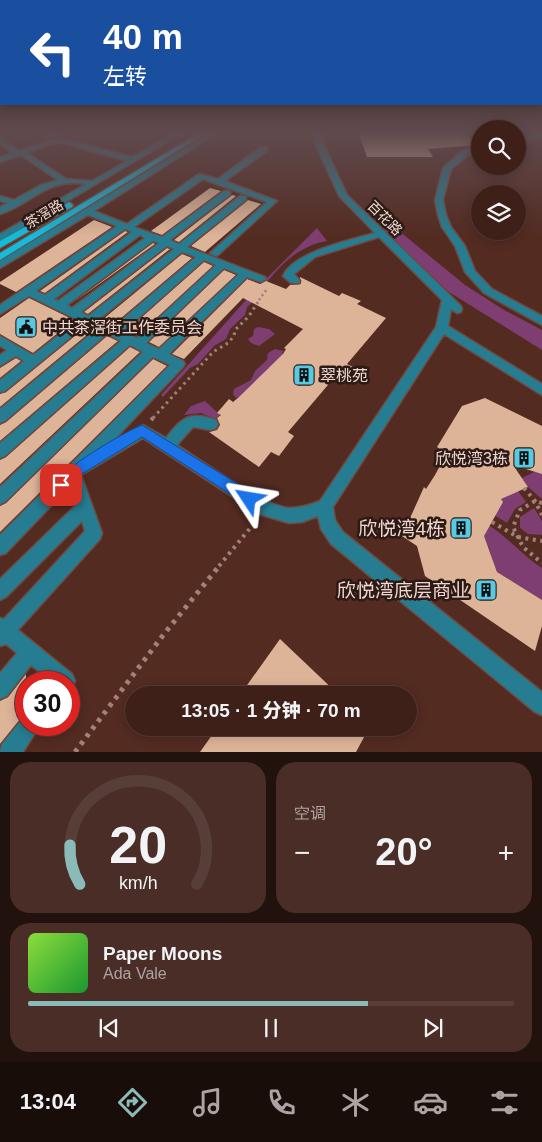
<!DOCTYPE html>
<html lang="zh">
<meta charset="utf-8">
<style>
body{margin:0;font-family:Arial,"Noto Sans SC",sans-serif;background:#492d26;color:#f1f3f6;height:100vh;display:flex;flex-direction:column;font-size:19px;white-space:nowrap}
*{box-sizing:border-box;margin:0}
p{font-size:16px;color:#ada3a2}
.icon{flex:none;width:28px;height:28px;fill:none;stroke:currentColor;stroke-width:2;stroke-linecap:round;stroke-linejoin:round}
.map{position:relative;height:752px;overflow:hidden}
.details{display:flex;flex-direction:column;gap:10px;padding:10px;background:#22120e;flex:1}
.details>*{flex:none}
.banner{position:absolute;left:0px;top:0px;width:542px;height:105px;box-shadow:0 2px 12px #0003,0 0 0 1px #573e38;background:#1a4fa0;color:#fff;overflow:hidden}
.controls{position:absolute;left:471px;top:120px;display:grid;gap:10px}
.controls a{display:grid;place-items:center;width:55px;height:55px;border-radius:50%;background:#3e2019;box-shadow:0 2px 12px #0003,0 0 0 1px #573e38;font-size:25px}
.speed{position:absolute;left:15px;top:671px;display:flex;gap:10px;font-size:25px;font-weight:700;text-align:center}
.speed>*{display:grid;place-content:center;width:65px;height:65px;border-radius:50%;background:#3e2019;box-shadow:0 2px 12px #0003,0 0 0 1px #573e38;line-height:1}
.speed .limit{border:8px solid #d22;background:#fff;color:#111}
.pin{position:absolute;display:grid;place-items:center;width:42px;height:42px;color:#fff;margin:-21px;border-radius:10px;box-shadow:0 2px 8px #0006}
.me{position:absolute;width:55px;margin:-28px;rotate:303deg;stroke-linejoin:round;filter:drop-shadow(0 0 4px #0008)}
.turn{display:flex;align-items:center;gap:18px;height:105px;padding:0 20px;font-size:22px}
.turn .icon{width:65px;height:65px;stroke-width:2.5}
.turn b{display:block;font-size:35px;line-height:42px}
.big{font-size:38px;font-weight:800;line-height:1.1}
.details .card{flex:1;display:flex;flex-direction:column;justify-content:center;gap:8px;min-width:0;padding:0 18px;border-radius:20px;background:#492d26}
.details .dial{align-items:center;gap:0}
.dial svg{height:130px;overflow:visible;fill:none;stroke:#573e38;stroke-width:7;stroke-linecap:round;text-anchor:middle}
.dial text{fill:#f1f3f6;stroke:none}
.song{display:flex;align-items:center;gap:15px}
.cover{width:60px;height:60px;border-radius:8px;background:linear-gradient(135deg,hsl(90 70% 55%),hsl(130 70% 35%))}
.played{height:5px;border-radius:2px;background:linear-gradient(90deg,#8bbbb9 70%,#573e38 70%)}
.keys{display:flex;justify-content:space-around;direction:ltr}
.heat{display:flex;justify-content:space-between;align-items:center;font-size:28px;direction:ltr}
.details .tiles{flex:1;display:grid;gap:10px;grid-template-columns:1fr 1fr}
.card:last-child{grid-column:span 2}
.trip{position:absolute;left:125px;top:686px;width:292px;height:50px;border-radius:25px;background:#3e2019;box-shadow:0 2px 12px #0003,0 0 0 1px #573e38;font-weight:800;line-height:50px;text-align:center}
.tabs{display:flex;height:80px;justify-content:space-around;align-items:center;background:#190d0a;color:#ada3a2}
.tabs .icon{width:35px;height:35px}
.tabs .selected{color:#8bbbb9}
.tabs b{font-size:22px;color:#f1f3f6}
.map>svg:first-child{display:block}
.green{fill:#7f3e72}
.building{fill:#deb498}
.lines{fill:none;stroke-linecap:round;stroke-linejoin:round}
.minor-casing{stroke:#6f4a40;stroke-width:3}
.major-casing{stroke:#6f4a40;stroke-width:3}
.path-far3{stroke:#a28178;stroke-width:2.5;stroke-dasharray:2 3;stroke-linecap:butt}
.path-far2{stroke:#a28178;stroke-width:3;stroke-dasharray:2.5 4;stroke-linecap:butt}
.path-far1{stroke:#a28178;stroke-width:4;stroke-dasharray:3 4.5;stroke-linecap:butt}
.path{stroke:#a28178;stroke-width:5;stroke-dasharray:4 5.5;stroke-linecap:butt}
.minor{fill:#267d91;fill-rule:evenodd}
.major{fill:#12bcdc;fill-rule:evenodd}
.route{fill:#1a73e8;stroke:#114b97}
.labels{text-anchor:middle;stroke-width:5;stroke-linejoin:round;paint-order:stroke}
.far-street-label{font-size:14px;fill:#f0d6cf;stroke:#2c1a15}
.poi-label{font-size:16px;fill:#f0d6cf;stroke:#2c1a15;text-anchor:start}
.near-poi-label{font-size:19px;fill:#f0d6cf;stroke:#2c1a15;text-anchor:end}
</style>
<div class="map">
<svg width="542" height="752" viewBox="0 0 542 752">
<rect width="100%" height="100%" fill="#532b21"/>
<path class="green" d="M393,226L465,285L504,310L542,330V350L449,292L377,230Z
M317,228L327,241C299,246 282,263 264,286C258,294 255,301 247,307L245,315L230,329L226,339L214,346L198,364L190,368L163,397L161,395L255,290Z
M258,327L269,329L275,334L259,346L251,343L248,339L253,336L254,329Z
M275,349L284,351L282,353L287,356L272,370L268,368L242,399L238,397L236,398L233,394L234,389L251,380L255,371L267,360L268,353Z
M205,401L220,415L215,419L201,413L184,415L191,406Z
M540,469L542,471V499L528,487L522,478Z
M518,491L526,502L515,509L507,523L491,513L498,495Z
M534,508L542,521V535L528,534L520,528V517Z
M481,521C505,533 520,554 542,568V600L497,572L488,546H479Z"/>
<path class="building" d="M358,132H465L477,145L428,149L433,157H367Z
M210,188L221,191L162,235L151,231Z
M232,195L236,196L179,242L174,240Z
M248,200L261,204L205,252L191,246Z
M94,220L112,227L16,292L0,284V282Z
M125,231L128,232L45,293L40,291Z
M153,243L155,244L70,305Z
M167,248L170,249L88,314L84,312Z
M182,254L192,258L113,325L102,320Z
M204,262L213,266L137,336L126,331Z
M224,270L236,275L159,347L149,342Z
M300,277L339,296L342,293L361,301L357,304L386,318L347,364L353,367L339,383L333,379L288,432L294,436L279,456L271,452L259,467L209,432L217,430L220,425L217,418L221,415L217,413L229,399L233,402L239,397L283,354L286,349L284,348L303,329L243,298L184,359L172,354L247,279L260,284L266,281L286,289L290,285L301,284Z
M29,298L74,320L33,353L0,334V318Z
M87,326L94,329L0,407V394L6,392Z
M107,336L118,341L0,441V425L6,422Z
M130,347L140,352L0,484V460L6,457Z
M16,358L21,361L0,378V368Z
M153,359L167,366L0,532V506L6,503Z
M485,398L542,426V474L513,465L528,487L501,499L503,502L484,536L497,572L542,600V626L535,651L425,576L417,546L402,536L424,487L426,489L435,475L447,453L437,447L462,406Z
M280,639L339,695H240Z
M26,674V714L22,717L0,744V701L8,697Z
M217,728H369L356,752H200Z"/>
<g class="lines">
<g class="minor-casing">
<path id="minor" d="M41,132H50L60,136L57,138Z
M177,132H184L0,241V234L86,184C47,177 32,204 0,214V207L8,203L0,201V196L14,200L41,185L58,180L21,155L0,162V157L12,153L0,143V137L19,151L50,140L64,139L132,157ZM53,143H64L127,161L92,181L66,179L27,153Z
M212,132H219L94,211L127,224L199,174L218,179L261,147H267V151L225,181L277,201L218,255L215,256L210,253L267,202L203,179L134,227L162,237L224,191H230V195L170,240L179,244L240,196H246V200L187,247L265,277L266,279L261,282L247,277L169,354L183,361L185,364L183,367L112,442L143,425L166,438C182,417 190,411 216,420L218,424L216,428L211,430L193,427L177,445C202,461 263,506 289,508C300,508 310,505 320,501L436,327L442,300L379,237L315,257L294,274L300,281L299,283H291L283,276C293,252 351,240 375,233L339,196L315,143V132H321L323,143L347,195L461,306L462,309L461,312L457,313L451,309L448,326L542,384V395L444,334L333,507L335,520L343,532L542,692V715L535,712L331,544L321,529L318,516L302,522L289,523L259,514L143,438L81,475L102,533L100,539L18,630L72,674L75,681L72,688L69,689V682H52L31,665L7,696L0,699V673L17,653L6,644L0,646V618L4,619L85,531L82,521L6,597L0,600V579L76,505L70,486L6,553L0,555V535L170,365L153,357L5,502L0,504V487L143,352L130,345L5,456L0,458V443L121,341L107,334L5,421L0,423V409L97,329L87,324L5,391L0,392V380L24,361L16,356L0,366V355L7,350L0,346V336L33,355L78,320L29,296L0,314V305L117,226L88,215L0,268V261ZM125,229L132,232L45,295L36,291ZM140,235L145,238L58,301L54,299ZM153,241L159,243L72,308L67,305ZM167,246L174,249L88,316L81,312ZM182,252L196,257L113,327L98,320ZM204,260L216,265L137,338L123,332ZM224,268L239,274L159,349L146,343Z
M480,132V139L472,135L473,134Z
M542,134V138L518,141V137Z
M480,146V150L468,155L451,169L443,200L446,215L451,227L465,246L475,271L492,289L542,316V325L484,293L465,272L455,246L442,227L438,215L435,200L443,168L462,151Z
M26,716V725H40L23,752H0L2,744L23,718Z"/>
</g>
<g class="major-casing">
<path id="major" d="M201,132H208L0,260V253Z
M69,202L73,205L72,207L0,248V241Z"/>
</g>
<path class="path-far3" d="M259,300L267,289"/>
<path class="path-far2" d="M153,418L213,352L228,343L234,336L235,330L249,316L260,299"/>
<path class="path-far1" d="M151,420L154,417
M524,488L535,501L542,515
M542,503L535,501L520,510L513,527L523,547L542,563
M492,522L518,537L542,541
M219,566L256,521"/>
<path class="path" d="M75,752L164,634L220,565"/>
<use href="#minor" class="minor"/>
<use href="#major" class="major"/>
</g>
<linearGradient id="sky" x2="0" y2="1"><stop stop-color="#2e1812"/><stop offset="0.56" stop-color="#604a4e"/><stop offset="1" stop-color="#604a4e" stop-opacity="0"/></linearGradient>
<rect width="542" height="237" fill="url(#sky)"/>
<path class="route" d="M142,425L254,494L256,499L254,503L249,505L244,503L142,437L77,477L61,491L56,489L54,485C61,469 124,432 142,425Z"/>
<defs>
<g id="civic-square" transform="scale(1.125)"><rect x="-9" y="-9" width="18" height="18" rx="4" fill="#58c9e3" stroke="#2c1a15"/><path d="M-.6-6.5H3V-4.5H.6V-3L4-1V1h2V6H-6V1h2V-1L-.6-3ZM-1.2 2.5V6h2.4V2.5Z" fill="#111"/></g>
<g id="building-square" transform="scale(1.125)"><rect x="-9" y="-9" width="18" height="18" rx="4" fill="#58c9e3" stroke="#2c1a15"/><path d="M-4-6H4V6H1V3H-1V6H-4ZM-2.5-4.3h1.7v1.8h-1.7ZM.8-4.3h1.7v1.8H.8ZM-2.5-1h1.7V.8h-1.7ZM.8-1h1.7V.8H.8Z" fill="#111"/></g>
</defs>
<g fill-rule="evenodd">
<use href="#civic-square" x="26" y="327"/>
<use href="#building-square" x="304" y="375"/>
<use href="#building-square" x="524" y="458"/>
<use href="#building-square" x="461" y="528"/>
<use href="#building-square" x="486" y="590"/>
</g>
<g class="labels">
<g class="far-street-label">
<text transform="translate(44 214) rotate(-31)" y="5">茶滘路</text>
<text transform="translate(385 218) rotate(45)" y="5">百花路</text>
</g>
<g class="poi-label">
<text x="42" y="333">中共茶滘街工作委员会</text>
<text x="320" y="381">翠桃苑</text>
<text x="508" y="464" text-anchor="end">欣悦湾3栋</text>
</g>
<g class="near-poi-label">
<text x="445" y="535">欣悦湾4栋</text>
<text x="470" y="597">欣悦湾底层商业</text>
</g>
</g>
</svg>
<div class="controls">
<a><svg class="icon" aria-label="search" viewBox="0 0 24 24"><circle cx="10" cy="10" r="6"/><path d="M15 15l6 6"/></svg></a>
<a><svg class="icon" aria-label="layers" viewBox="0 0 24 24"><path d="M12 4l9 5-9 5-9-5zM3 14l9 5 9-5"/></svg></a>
</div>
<div class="speed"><div class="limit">30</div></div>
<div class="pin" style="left:61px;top:485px;background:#d93025"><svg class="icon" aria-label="arrive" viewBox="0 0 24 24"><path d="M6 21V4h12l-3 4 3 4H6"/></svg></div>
<svg class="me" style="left:249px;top:499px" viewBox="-20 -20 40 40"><path d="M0-17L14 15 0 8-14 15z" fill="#1a73e8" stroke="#fff" stroke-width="4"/></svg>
<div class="trip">13:05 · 1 分钟 · 70 m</div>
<div class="banner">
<div class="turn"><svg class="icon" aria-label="left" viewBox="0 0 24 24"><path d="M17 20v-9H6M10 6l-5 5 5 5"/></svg><div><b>40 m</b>左转</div></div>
</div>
</div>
<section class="details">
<div class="tiles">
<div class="card dial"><svg viewBox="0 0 100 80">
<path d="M14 69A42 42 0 1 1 86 69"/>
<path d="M14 69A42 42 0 0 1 8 45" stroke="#8bbbb9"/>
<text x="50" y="56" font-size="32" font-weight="700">20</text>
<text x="50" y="72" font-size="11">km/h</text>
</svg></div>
<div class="card"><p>空调</p>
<div class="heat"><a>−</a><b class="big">20°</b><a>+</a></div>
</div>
<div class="card">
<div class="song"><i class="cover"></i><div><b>Paper Moons</b><p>Ada Vale</p></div></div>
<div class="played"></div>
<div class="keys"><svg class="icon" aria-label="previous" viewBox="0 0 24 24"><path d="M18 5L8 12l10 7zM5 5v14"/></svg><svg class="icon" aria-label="pause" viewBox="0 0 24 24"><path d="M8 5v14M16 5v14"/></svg><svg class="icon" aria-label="next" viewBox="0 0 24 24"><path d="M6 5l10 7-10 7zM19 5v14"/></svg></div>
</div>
</div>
</section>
<nav class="tabs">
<b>13:04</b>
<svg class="icon selected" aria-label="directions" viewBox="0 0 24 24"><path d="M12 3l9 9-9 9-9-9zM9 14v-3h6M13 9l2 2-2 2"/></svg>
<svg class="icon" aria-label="music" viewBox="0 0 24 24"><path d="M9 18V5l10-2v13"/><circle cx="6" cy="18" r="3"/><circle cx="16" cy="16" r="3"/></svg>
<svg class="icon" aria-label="phone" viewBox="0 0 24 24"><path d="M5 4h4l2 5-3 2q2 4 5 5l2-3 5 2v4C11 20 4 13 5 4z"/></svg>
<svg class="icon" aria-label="climate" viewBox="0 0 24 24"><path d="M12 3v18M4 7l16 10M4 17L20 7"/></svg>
<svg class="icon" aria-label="car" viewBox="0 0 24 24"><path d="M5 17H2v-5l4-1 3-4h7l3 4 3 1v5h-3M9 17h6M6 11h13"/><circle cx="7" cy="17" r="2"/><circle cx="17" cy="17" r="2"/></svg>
<svg class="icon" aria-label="filters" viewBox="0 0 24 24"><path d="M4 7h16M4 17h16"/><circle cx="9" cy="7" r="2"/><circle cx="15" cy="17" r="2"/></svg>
</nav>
